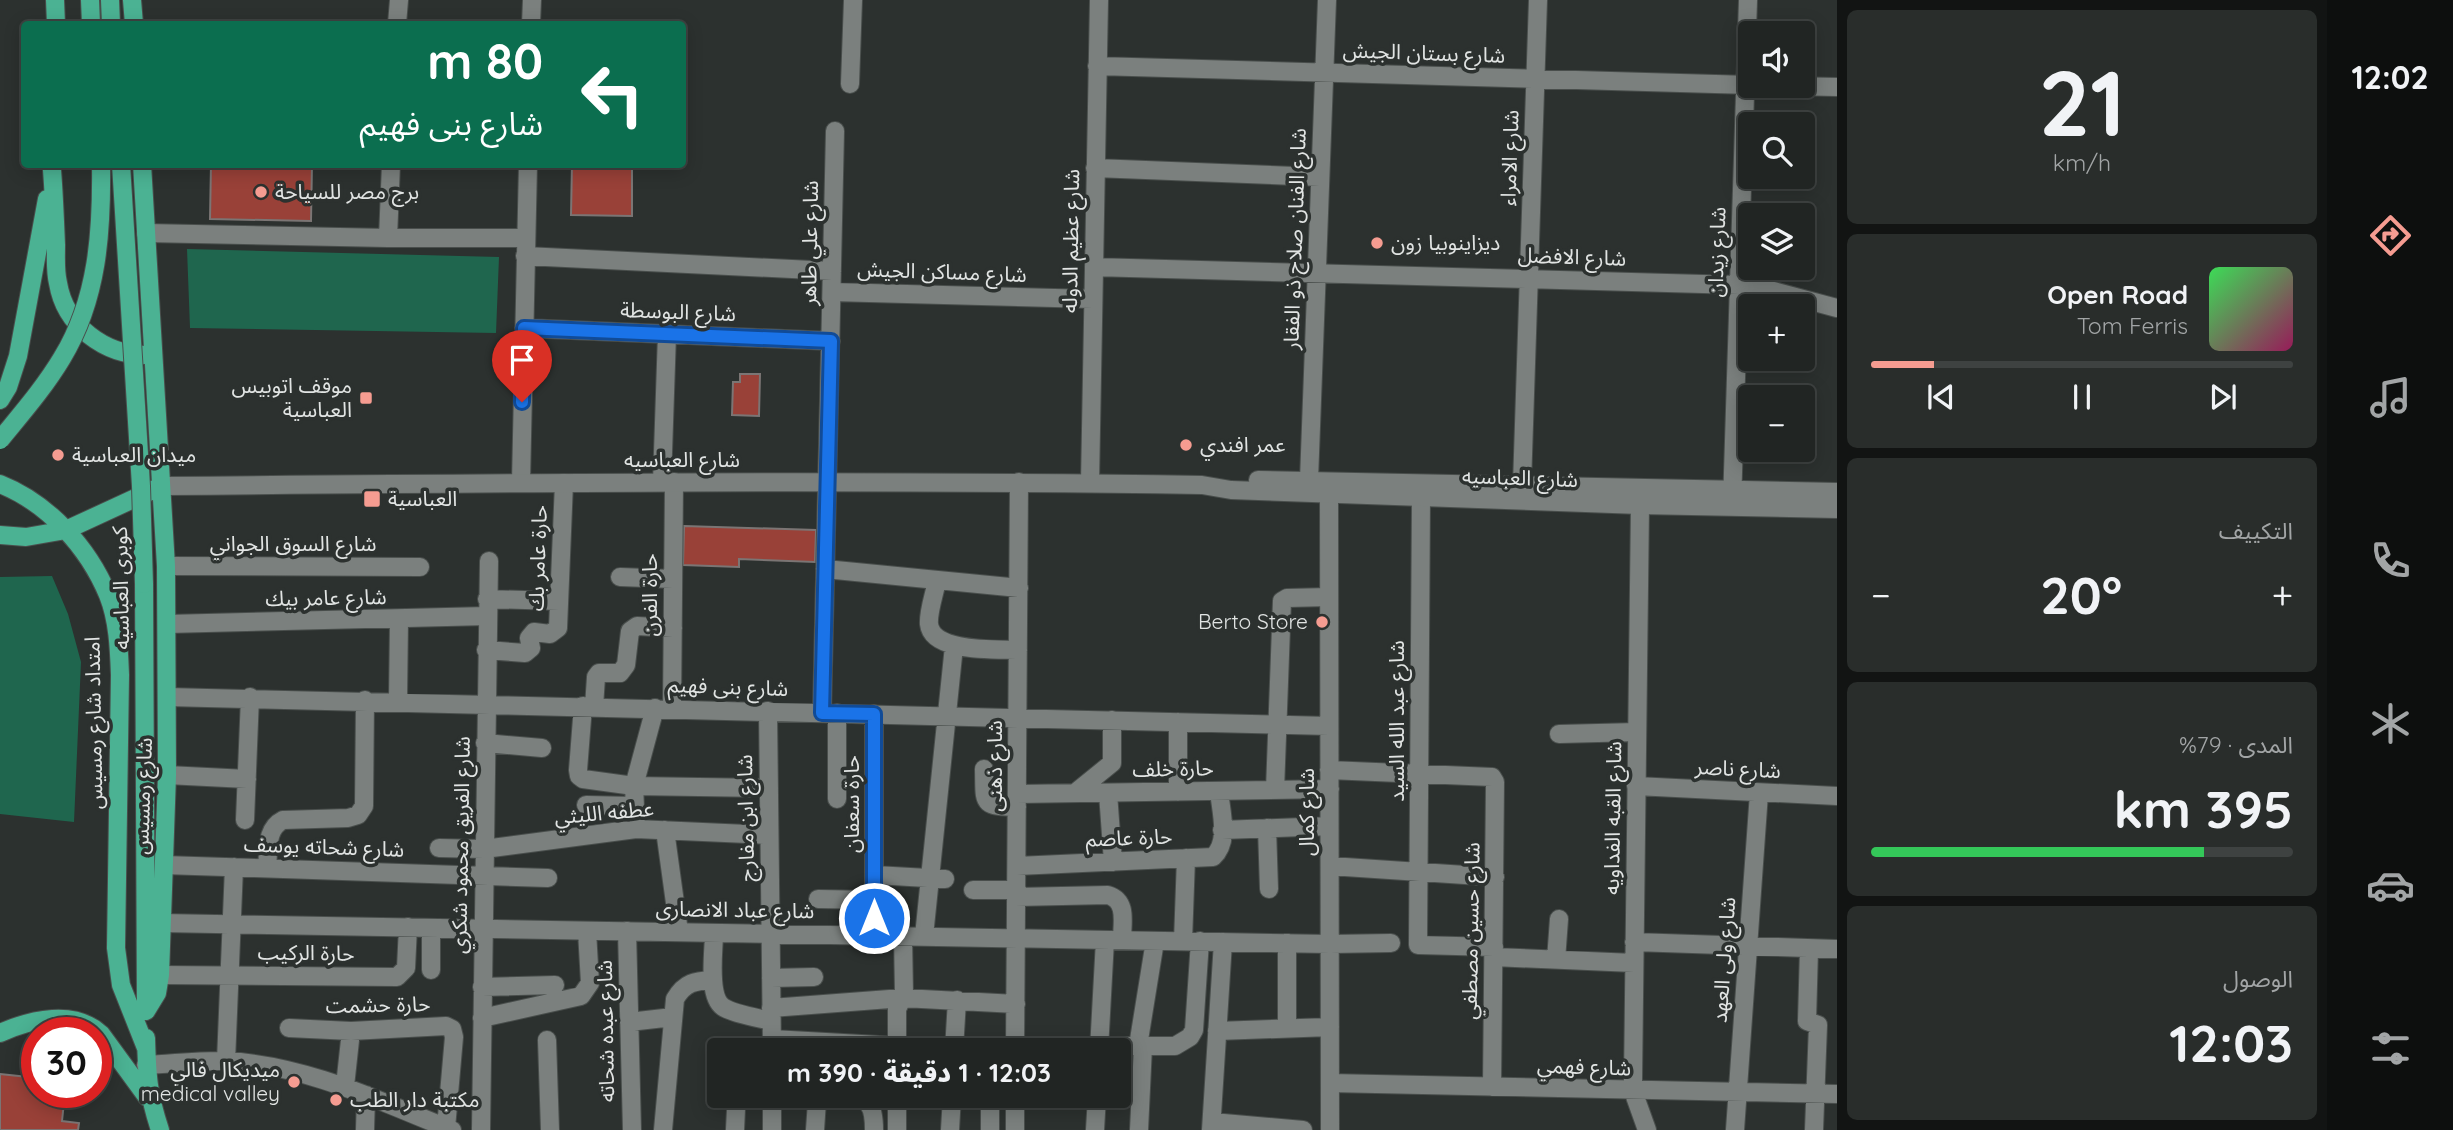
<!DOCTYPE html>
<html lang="ar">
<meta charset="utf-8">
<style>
body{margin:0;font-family:Quicksand,"Noto Sans Arabic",sans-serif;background:#292d2b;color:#f1f3f6;direction:rtl;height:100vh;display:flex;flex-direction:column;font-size:26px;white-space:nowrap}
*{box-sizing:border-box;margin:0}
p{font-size:23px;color:#a2a5a6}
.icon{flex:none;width:38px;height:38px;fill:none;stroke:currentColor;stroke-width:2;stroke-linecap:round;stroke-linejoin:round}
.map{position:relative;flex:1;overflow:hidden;direction:ltr}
.side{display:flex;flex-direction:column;gap:10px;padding:10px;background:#121413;width:490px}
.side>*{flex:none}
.guide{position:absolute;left:21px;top:21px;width:665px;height:147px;border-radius:7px;box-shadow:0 4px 18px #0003,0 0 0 2px #3e4241;direction:rtl;background:#0b6e4f;color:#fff;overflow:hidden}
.buttons{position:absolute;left:1738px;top:21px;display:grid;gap:14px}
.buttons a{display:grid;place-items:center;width:77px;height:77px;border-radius:7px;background:#212523;box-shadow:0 4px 18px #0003,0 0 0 2px #3e4241;font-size:35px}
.speed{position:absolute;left:21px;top:1017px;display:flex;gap:14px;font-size:35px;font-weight:700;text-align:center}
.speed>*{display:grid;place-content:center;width:91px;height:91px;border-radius:50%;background:#212523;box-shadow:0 4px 18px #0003,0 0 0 2px #3e4241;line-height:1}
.speed .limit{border:10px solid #d22;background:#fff;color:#111}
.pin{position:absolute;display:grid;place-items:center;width:60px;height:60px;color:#fff;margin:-72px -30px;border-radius:50% 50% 50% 0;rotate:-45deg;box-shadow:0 0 7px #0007}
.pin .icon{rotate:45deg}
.me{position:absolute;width:77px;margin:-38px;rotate:0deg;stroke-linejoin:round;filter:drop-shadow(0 0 5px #0008)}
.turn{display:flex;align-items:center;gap:24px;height:147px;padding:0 28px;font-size:32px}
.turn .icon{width:91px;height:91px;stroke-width:2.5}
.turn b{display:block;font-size:49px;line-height:60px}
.big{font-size:52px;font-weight:800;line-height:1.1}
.side .card{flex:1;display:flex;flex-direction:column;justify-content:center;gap:10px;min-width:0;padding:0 24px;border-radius:10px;background:#292d2b}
.side .dial{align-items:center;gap:0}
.dial b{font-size:91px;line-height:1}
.song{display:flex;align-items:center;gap:21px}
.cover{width:84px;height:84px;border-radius:10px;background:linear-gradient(135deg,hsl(130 70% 55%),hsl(330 70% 35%))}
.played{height:7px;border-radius:4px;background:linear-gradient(90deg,#f59c91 15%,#3e4241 15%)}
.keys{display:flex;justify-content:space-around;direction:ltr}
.heat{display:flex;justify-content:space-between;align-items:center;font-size:38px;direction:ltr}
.charge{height:10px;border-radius:5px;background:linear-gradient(90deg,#34c759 79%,#3e4241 0)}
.trip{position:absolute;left:707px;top:1038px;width:424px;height:70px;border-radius:7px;background:#212523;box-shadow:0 4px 18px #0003,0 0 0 2px #3e4241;font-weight:800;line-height:70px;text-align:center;direction:rtl}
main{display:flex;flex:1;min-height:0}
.tabs{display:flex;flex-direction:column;width:126px;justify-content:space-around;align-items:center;background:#0d0f0e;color:#a2a5a6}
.tabs .icon{width:49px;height:49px}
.tabs .current{color:#f59c91}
.tabs b{font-size:32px;color:#f1f3f6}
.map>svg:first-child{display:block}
.green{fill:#1f664e}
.building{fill:#994138;stroke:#7b7574;stroke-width:2}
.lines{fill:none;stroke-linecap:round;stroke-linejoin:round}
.street-casing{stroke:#494e4c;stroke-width:20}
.secondary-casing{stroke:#494e4c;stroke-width:20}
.primary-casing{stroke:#494e4c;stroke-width:20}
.street{stroke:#7b807e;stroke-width:18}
.secondary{stroke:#7b807e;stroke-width:18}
.primary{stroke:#4bb293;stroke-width:18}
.primary-bridge-casing{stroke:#494e4c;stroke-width:20;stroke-linecap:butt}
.primary-bridge{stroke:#4bb293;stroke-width:18}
.route-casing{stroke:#114b97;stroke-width:18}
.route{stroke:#1a73e8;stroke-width:12}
.poi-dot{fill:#f59c91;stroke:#2c312f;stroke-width:2.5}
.labels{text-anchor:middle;stroke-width:7;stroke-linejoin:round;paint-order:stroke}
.street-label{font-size:21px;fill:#e1e4e3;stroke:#2c312f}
.poi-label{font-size:21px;fill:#e1e4e3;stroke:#2c312f;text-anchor:start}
</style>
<main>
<nav class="tabs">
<b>12:02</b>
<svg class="icon current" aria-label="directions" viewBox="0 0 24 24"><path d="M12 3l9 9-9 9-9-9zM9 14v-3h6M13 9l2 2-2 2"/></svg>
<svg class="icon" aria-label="music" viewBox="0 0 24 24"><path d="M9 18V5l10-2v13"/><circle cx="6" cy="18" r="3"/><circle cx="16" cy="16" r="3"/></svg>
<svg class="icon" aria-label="phone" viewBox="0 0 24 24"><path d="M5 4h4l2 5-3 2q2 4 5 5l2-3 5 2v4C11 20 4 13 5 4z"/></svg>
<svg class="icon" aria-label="climate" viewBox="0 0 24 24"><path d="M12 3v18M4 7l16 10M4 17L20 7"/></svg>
<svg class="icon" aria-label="car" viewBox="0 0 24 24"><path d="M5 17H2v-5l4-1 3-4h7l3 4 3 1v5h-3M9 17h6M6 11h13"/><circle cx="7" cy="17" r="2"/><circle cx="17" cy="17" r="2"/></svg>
<svg class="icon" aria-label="filters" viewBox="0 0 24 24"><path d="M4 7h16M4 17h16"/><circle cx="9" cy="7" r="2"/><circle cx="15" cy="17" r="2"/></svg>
</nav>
<section class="side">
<div class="card dial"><b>21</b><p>km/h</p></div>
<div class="card">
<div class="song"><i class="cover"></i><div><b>Open Road</b><p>Tom Ferris</p></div></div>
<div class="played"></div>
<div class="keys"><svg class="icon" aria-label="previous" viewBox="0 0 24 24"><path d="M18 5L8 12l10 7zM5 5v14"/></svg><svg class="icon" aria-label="pause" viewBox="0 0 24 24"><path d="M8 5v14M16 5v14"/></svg><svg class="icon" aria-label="next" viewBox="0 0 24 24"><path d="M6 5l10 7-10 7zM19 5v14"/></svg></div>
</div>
<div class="card"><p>التكييف</p>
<div class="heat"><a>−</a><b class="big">20°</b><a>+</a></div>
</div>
<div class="card"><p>المدى · 79%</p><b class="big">395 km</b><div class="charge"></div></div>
<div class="card"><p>الوصول</p><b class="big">12:03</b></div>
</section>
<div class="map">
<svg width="1837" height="1130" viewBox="0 0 1837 1130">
<rect width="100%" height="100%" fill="#2c312f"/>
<path class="green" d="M187,249L499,257L496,333L190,328Z
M52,576L68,614L81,662L74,822L0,814V577Z"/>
<path class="building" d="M211,164H312L311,221L210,219Z
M572,164H586V167L632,168V216L571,215Z
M740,374H760L759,416L732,415L733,382H740Z
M684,526L816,530L815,562L739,559V567L683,565Z
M0,1074L37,1078V1092L65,1093L62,1121L79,1123L78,1130H0Z"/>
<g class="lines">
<g class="street-casing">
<path id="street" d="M397,24L399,0
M531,24L532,0
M1097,66L1750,85
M850,84L853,0
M1789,86L1837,87
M1095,168L1320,177
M146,233L388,238H526
M388,238L391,164
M525,256L832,271
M1094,267L1739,285L1766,289L1837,308
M832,292L1093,299
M524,328L831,341
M1309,480L1327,0
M521,482L528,164
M662,482L667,334
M1090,483L1099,0
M1522,485L1538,0
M1329,494L1330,1130
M1421,497L1418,945L1494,947
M1732,504L1748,0
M1640,505L1633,1080V1091L1647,1130
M166,566L420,567
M825,569L1019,588
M620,577L673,579
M937,580C935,593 928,611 929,624C932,653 997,649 1018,650
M487,599L559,601
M167,624L487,616
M486,650L525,653L531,648L529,638L534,632L550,634L558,628L564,483
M168,697L1329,726
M398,701L399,619
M583,706L578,770L579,776L583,779L634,786L769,788
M594,707L596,677L599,673H620L626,665L630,631L637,626L673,628
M672,709L674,482
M768,711L772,1050
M822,713L835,131
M837,713V799
M874,714V936
M1178,722V792
M1559,734L1637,732
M485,743L542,748
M984,769C985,804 980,806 1017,807
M1329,770L1492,777L1495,782L1492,1087
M167,775L247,779
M1636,786L1837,796
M1275,790L1282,601L1287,598L1329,597
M1075,793L1112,763V720
M1108,793L1113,862
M1017,794L1330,789
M586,805L634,806
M245,820L250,697
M1267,828L1269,889
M636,829L634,786L655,708
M665,830L679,932
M1222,830L1329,826
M439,848L484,849L636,829L769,835
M164,865L548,878
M1017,866L1213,857C1230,842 1221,812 1219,791
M1330,866L1495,877
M267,868C269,851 265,829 283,820L348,818L358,815L364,806L365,700
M875,875L945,879
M973,890H1017
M1016,897L1108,895C1128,901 1122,923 1122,940
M818,899L874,900
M162,923L1330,944L1391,943
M627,931L632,1130
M714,933C714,951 707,996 723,1007C733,1014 759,1018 771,1021
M924,936L954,646
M1183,941L1186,858
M1634,942L1837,949
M1287,943V1028
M1809,949L1807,1021L1818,1025L1814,1130
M1494,957L1634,963
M1556,960L1559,919
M431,970V928
M160,975L397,977L406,968L408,927
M771,978L814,977
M482,987L555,985
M771,1008L903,998L1016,1004
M482,1018L581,996L590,983L587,931
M629,1022L673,1017
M289,1028L351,1031L446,1026L452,1029L454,1037L446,1128
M1217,1031L1330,1027
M772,1039L897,1046
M547,1040L550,1130
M1100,1046H1175L1190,1037L1194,1030L1200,941
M1138,1046L1155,941
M897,1050V1009L904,995L903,936
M954,1050L957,1000
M1015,1050L1019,482
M1099,1050L1105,940
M226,1061L234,867
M146,1065C172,1064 200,1060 226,1061C306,1065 379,1101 452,1130
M1330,1083L1837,1094
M345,1086L351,1031
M772,1096V1130
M844,1096C870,1097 874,1106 874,1130
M990,1110V1130
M1212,1122L1303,1130
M365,1130L366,1095
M481,1130L489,561
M663,1130L675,999C685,982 695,981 713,980
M735,1130L736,1109
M815,1130L817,1101
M897,1130V1096
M950,1130L952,1096
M1015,1130V1096
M1095,1130L1097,1096
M1139,1130L1143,1046
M1211,1130L1223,942
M1735,1130L1759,793"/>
</g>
<g class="secondary-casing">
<path id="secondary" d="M1258,480L1837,492
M161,486C508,483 855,480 1202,485L1231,490L1640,505L1837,509"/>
</g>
<g class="primary-casing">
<path id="primary" d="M55,0L56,24
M90,0L91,24
M110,0L111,24
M132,0L134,24
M142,164L166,566L167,775L160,975L157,993L146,1011
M52,170C54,195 55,220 56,245C56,258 55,271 58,283C65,326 105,355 146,355
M0,400L8,387L18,356L47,199
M0,484C48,503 88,547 108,595C118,620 119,648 120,675L116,948L121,985L146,1048
M0,535L26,537L66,530L155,489
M144,584L146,1010
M0,1033C32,1019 74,1009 101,1034L147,1097
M146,1038C147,1075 148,1094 160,1130"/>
</g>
<use href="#street" class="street"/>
<use href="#secondary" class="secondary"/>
<use href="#primary" class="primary"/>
<g class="primary-bridge-casing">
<path id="primary-bridge" d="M121,164L141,486L144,584
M0,440C22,413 44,388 62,358C98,299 102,231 101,164"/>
</g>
<use href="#primary-bridge" class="primary-bridge"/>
</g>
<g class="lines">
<g class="route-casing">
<path id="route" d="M522,402L524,328L831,341L822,713L874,714V918"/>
</g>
<use href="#route" class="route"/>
</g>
<g class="poi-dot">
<circle cx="261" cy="192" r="7"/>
<circle cx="1377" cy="243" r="7"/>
<rect x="359" y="391" width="14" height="14" rx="3.5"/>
<circle cx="1186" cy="445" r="7"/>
<circle cx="58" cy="455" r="7"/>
<rect x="363" y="490" width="18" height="18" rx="3.5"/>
<circle cx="1322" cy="622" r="7"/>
<circle cx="294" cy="1082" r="7"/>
<circle cx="336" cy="1100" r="7"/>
</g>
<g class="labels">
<g class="street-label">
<text transform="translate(1424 53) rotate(2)" y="7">شارع بستان الجيش</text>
<text transform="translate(1510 158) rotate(-88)" y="7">شارع الامراء</text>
<text transform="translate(1295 239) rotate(-88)" y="7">شارع الفنان صلاح ذو الفقار</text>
<text transform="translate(1071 241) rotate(-89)" y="7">شارع عظيم الدوله</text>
<text transform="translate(810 243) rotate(-89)" y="7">شارع علي طاهر</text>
<text transform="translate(1717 252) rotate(-88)" y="7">شارع زيدان</text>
<text transform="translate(1572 257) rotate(2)" y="7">شارع الافضل</text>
<text transform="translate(942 272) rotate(2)" y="7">شارع مساكن الجيش</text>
<text transform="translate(678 312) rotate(2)" y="7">شارع البوسطة</text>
<text x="682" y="467">شارع العباسيه</text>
<text transform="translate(1520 478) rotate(2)" y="7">شارع العباسيه</text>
<text x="293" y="551">شارع السوق الجواني</text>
<text transform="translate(538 558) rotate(-88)" y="7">حارة عامر بك</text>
<text transform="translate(121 588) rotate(-91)" y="7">كوبرى العباسيه</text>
<text transform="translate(650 595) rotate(-90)" y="7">حارة الفرن</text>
<text transform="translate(326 598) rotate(-1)" y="7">شارع عامر بيك</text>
<text transform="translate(728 687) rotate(2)" y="7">شارع بنى فهيم</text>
<text transform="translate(1397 721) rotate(-90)" y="7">شارع عبد الله السيد</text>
<text transform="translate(94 723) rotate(-91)" y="7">امتداد شارع رمسيس</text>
<text transform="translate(995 766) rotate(-90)" y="7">شارع ذهنى</text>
<text transform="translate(1173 769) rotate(-1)" y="7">حارة خلف</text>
<text transform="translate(1738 769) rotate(3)" y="7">شارع ناصر</text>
<text transform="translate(143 796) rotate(-88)" y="7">شارع رمسيس</text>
<text transform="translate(852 804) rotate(-90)" y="7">حارة سعفان</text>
<text transform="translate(1307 812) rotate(-90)" y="7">شارع كمال</text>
<text transform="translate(604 813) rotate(-5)" y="7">عطفه الليثي</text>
<text transform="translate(746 818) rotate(-91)" y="7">شارع ابن مفارج</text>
<text transform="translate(1613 818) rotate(-89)" y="7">شارع القبه الفداويه</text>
<text transform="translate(1129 838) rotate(-2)" y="7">حارة عاصم</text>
<text transform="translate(461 845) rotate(-89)" y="7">شارع الفريق محمود شكري</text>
<text transform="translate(324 847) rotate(2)" y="7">شارع شحاته يوسف</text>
<text transform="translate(735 910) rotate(1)" y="7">شارع عباد الانصارى</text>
<text transform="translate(1471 931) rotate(-89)" y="7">شارع حسين مصطفي</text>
<text transform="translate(306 953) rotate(1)" y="7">حارة الركيب</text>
<text transform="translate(1724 960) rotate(-86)" y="7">شارع ولى العهد</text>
<text transform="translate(378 1005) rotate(-1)" y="7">حارة حشمت</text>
<text transform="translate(606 1031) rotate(-91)" y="7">شارع عبده شحاته</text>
<text transform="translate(1584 1067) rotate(2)" y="7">شارع فهمي</text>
</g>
<g class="poi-label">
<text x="275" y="199">برج مصر للسياحة</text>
<text x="1391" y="250">ديزاينوبيا زون</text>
<text x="352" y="393" text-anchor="end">موقف اتوبيس<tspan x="352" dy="24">العباسية</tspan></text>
<text x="1200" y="452">عمر افندي</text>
<text x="72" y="462">ميدان العباسية</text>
<text x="388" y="506">العباسية</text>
<text x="1308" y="629" text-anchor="end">Berto Store</text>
<text x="280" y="1077" text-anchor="end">ميديكال فالي<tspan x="280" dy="24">medical valley</tspan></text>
<text x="350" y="1107">مكتبة دار الطب</text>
</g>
</g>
</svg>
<div class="buttons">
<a><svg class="icon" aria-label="sound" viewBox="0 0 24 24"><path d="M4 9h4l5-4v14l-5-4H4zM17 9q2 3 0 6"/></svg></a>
<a><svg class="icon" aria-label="search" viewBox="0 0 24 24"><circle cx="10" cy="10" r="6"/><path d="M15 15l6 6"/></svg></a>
<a><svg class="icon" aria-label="layers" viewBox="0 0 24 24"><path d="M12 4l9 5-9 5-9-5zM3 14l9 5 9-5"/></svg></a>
<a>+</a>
<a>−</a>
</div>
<div class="speed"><div class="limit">30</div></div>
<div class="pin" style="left:522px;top:402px;background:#d93025"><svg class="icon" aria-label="arrive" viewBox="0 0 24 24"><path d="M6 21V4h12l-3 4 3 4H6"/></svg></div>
<svg class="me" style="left:874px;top:918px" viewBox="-20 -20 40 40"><circle r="17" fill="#1a73e8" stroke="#fff" stroke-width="3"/><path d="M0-11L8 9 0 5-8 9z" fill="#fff"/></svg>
<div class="trip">12:03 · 1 دقيقة · 390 m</div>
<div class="guide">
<div class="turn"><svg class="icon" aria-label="left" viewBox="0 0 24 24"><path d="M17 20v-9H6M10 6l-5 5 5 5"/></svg><div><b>80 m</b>شارع بنى فهيم</div></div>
</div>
</div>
</main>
